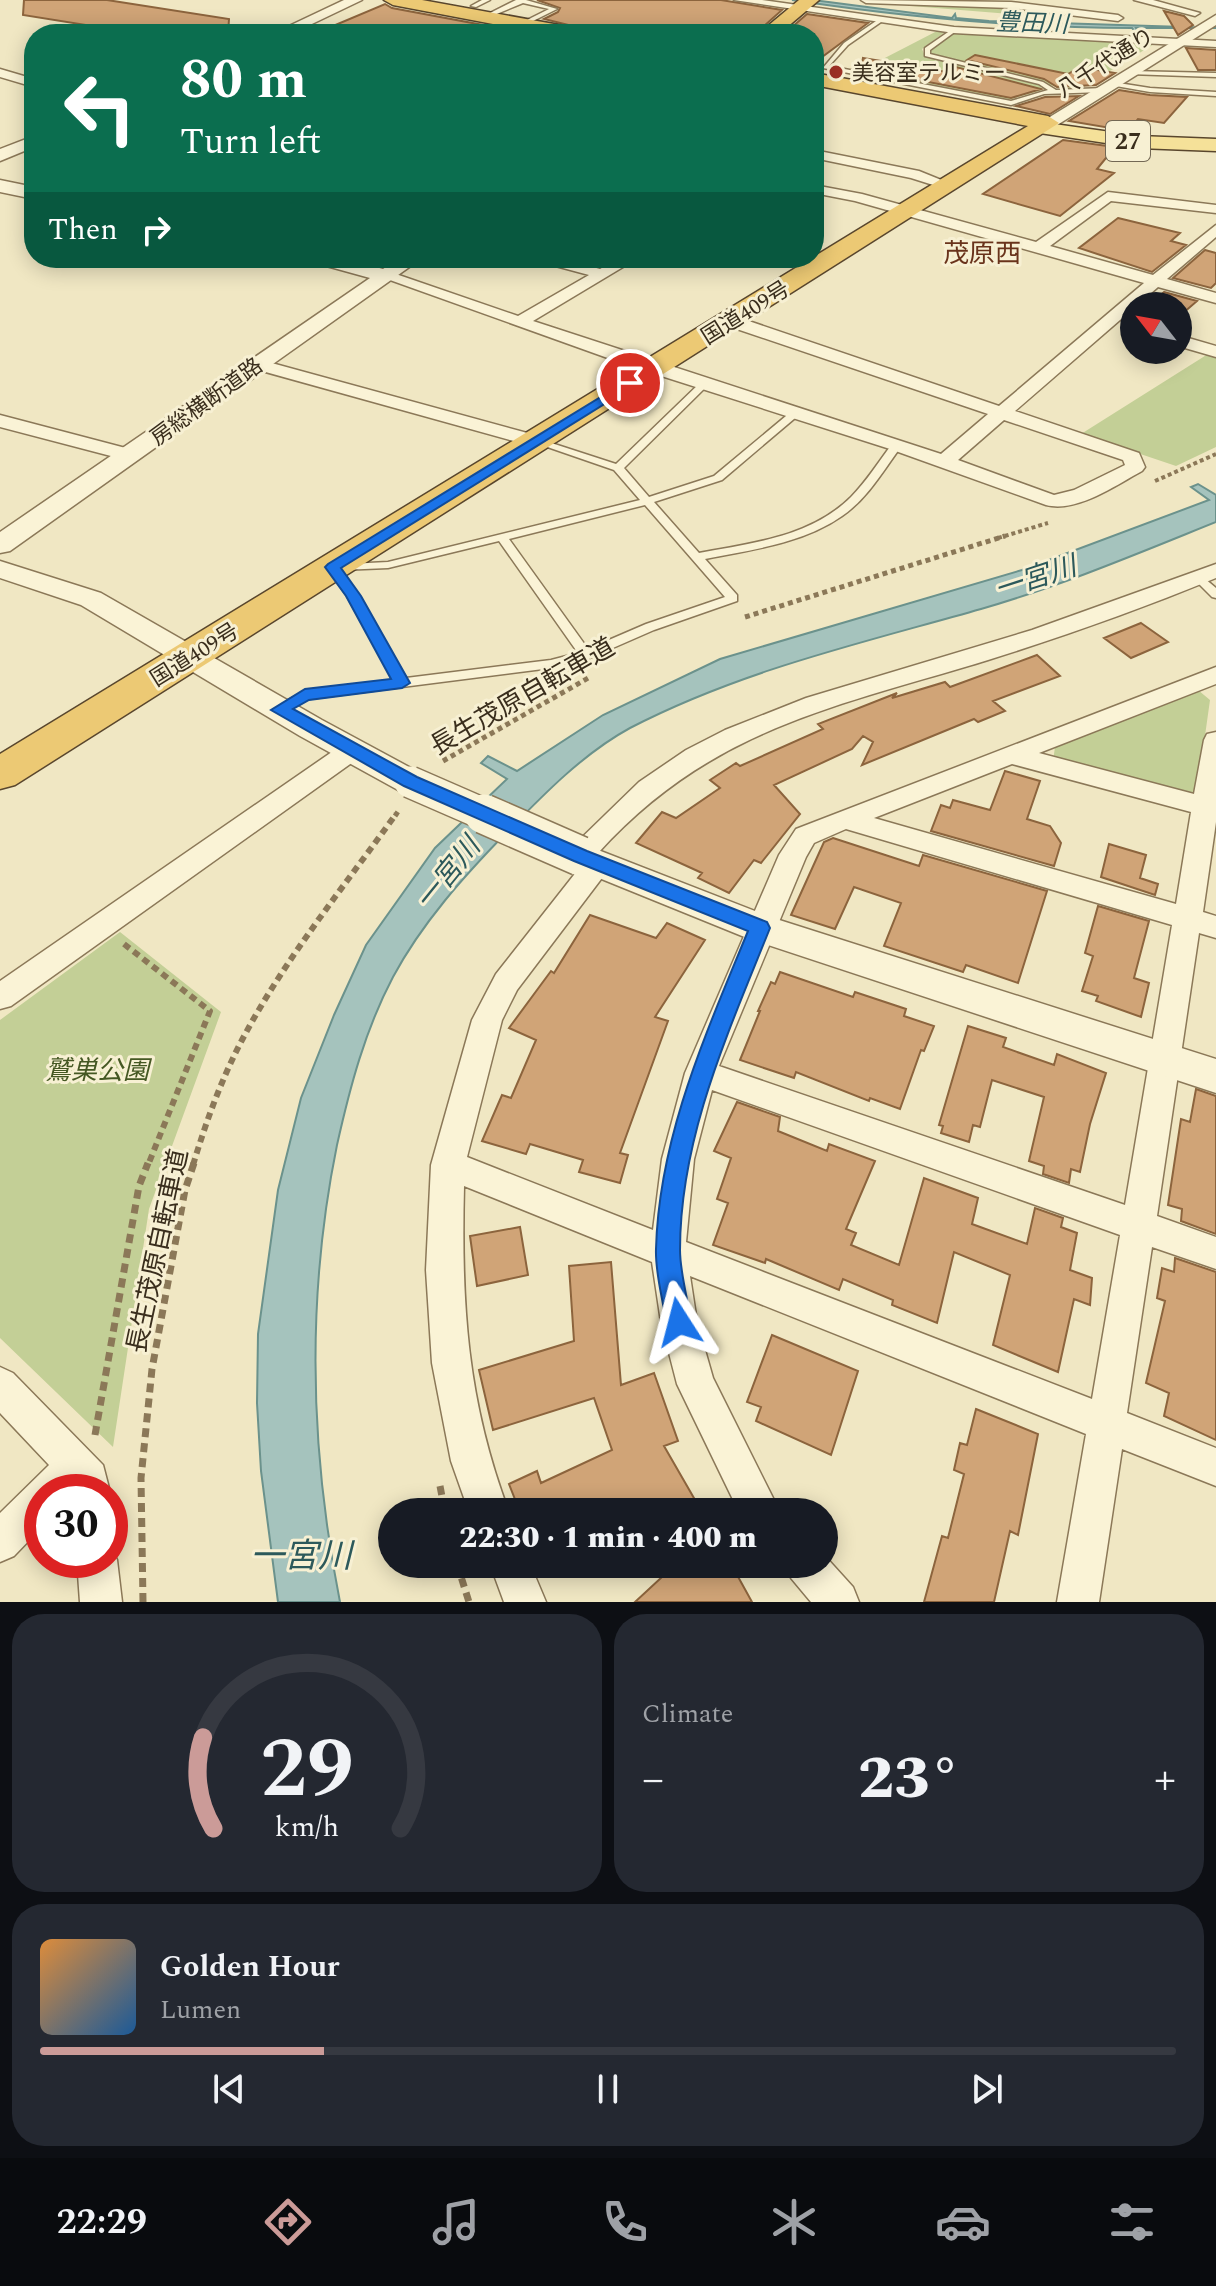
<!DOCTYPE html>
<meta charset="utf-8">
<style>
body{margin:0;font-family:Spectral,"Noto Sans JP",serif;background:#242831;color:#f1f3f6;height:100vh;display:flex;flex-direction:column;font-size:30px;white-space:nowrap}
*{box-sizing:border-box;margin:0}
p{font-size:26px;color:#9ea1a6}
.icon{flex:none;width:44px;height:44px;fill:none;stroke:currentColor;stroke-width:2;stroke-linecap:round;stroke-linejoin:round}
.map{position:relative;height:1602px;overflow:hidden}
.drawer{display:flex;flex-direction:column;gap:12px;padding:12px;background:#0d0f14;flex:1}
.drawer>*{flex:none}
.hud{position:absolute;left:24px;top:24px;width:800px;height:244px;border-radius:32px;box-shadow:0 4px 20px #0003;background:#0b6e4f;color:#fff;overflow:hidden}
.needle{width:52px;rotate:301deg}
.buttons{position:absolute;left:1120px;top:292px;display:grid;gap:16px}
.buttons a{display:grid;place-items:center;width:72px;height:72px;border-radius:50%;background:#171b24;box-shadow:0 4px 20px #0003;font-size:40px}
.speed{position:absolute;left:24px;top:1474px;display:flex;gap:16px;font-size:40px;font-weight:700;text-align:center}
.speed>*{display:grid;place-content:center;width:104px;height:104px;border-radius:50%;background:#171b24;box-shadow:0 4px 20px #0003;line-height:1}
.speed .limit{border:12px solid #d22;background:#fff;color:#111}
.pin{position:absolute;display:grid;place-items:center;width:68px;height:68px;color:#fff;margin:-34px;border:4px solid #fff;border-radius:50%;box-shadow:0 2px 8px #0007}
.me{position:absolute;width:88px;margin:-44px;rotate:351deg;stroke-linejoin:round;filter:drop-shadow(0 0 6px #0008)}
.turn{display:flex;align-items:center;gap:28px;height:168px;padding:0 24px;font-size:36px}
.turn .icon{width:104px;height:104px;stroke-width:2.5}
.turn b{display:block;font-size:56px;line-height:68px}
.then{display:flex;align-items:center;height:76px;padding:0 24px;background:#0003;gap:16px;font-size:30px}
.big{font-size:60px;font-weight:800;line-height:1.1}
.drawer .tile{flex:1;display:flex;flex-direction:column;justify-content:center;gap:12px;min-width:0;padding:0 28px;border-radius:32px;background:#242831}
.drawer .dial{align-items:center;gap:0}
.dial svg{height:208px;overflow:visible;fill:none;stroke:#363941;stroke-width:7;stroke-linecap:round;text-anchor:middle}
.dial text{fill:#f1f3f6;stroke:none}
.song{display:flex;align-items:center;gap:24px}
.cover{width:96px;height:96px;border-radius:12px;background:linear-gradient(135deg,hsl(30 70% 55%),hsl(210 70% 35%))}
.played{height:8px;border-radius:4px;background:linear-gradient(90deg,#cb9b98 25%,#363941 25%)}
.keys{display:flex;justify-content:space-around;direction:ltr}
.heat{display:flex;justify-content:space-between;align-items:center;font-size:44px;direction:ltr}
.drawer .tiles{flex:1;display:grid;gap:12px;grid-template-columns:1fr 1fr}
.tile:last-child{grid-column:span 2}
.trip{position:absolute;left:378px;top:1498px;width:460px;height:80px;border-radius:40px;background:#171b24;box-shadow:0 4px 20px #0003;font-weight:800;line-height:80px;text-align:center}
.tab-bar{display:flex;height:128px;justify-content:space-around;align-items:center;background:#090b0e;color:#9ea1a6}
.tab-bar .icon{width:56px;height:56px}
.tab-bar .current{color:#cb9b98}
.tab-bar b{font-size:36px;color:#f1f3f6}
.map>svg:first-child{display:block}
.green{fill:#c3cf96}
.water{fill:#a5c3bd;stroke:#6b928c;stroke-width:2}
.building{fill:#d0a477;stroke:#8c643d;stroke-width:2}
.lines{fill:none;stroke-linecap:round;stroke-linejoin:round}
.service-casing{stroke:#8b7858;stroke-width:3}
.minor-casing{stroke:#8b7858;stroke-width:3}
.tertiary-casing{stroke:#8b7858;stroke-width:3}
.primary-casing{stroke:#59462d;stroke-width:3}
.trunk-casing{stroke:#59462d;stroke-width:3}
.path-far3{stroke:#8b7858;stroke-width:4;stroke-dasharray:4 3;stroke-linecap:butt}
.path-far2{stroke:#8b7858;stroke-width:5;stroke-dasharray:5 4;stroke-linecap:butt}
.path-far1{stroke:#8b7858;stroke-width:6;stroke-dasharray:7 5;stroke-linecap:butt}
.path{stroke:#8b7858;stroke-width:7;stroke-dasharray:9 6;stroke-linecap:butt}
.service{fill:#faf3d6;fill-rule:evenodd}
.minor{fill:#faf3d6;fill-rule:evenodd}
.tertiary{fill:#faf3d6;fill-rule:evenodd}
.primary{fill:#f5e199;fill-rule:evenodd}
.trunk{fill:#ecc974;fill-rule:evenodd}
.tertiary-bridge-far1-casing{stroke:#8b7858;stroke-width:34;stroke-linecap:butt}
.tertiary-bridge-casing{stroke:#8b7858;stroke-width:42;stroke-linecap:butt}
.tertiary-bridge-far1{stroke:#faf3d6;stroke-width:31}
.tertiary-bridge{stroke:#faf3d6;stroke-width:39}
.route{fill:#1a73e8;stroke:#114b97;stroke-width:2}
.poi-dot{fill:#9d3025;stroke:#f7f0d3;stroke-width:3}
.labels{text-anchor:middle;stroke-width:6;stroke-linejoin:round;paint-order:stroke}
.far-street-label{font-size:22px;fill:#3a2e1d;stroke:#f7f0d3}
.far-poi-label{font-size:22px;fill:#3a2e1d;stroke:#f7f0d3;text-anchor:start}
.far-water-label{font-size:24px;font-style:italic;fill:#2c595b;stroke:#f7f0d3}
.shield{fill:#f7f0d3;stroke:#736854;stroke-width:2}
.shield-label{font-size:24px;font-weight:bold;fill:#3a2e1d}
.far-quarter-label{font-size:26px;fill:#69331b;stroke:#f7f0d3}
.street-label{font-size:26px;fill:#3a2e1d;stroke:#f7f0d3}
.park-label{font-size:26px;font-style:italic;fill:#455823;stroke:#f7f0d3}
.water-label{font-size:28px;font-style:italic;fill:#2c595b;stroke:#f7f0d3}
.near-water-label{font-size:34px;font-style:italic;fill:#2c595b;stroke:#f7f0d3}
</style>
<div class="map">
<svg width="1216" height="1602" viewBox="0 0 1216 1602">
<rect width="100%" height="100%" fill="#f0e7c3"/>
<path class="green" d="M911,6L1011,7L1108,17L1010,14Z
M939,30L945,32L922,49L925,56L1038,83L1043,90L1005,101L872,74L894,64L879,61Z
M954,33L1159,41L1082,88L1066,89L931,56L929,51Z
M1208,354L1216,357V447L1176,466L1081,434Z
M1198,690L1210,700L1197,793L1182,795L1053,761L1055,747Z
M120,932L221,1012L149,1209L113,1447L0,1338V1020Z"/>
<path class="water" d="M792,0H813L952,18L955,14L956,18L989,21L1216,28H1136L1139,33H1136L1132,28C1017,28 905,17 792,0Z
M1198,484L1216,495V522C1139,553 1061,586 981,609C862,643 742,670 630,728C584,753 544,794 507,832C464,876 422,923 393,977C365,1030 350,1087 337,1145C306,1297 310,1451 340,1602H278L261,1471L257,1403L258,1334L278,1190L301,1098L334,1015L366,945L435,848L507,779L481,763L488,756L517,771L603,715L720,659L1022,570L1209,500L1191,487Z"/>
<path class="building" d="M24,0H107L229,19L228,34H142L23,15Z
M537,0H721L782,10L755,34H605L544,19L558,12L560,8Z
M385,4L392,8L499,28L485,34H314Z
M1164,11L1184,16L1193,25L1178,35Z
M807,14L868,23L814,63V34H784Z
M1186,48L1216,50V70H1198Z
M975,55L1068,74L1080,67L1115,73L1096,85L1057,87L1044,79L967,60Z
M863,58L947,72L956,67L1041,89L1011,98L861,69Z
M1119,90L1150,95L1187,97L1164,123L1138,119L1128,131L1069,121Z
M1079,96L1050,114L1016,106L1045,97Z
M1063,140L1115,147L1097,169L1114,173L1060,216L983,194Z
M1118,218L1180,233L1171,241L1186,245L1152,272L1079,248Z
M1205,250L1216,253V283L1211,288L1173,278Z
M1164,292L1197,301L1182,314L1178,313V306L1150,304Z
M1141,623L1168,642L1131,658L1104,638Z
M1037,655L1060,676L993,701L1005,711L978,722L974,719L862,765L873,742L863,736L852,749L774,785L800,814L761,863L754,860L729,893L698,878L702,873L636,843L662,812L676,818L720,788L710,780L736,763L740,766L823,729L818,724L897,693L892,698L945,682L950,687Z
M1005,771L1040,781L1027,819L1050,826L1061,843L1054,866L931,831L941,805L950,808L953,800L990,810Z
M833,838L919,866L923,855L1047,891L1018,983L966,965L963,972L884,946L901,903L854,887L835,929L791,915L824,842Z
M1109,844L1146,855L1140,878L1158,884L1155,895L1101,877Z
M1098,906L1149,921L1134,978L1149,983L1141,1017L1096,1001L1098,996L1082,991L1093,956L1085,953Z
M590,915L656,938L667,923L705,940L655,1017L668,1021L620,1153L628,1155L620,1183L579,1172L583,1160L530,1144L526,1154L482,1141L502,1095L511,1098L536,1040L509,1028L551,971L554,973Z
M780,972L853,997L855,992L906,1009L904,1016L934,1026L924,1051L921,1050L900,1109L870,1098L869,1101L796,1072L794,1078L740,1060L760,1011H758L771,982L775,984Z
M968,1026L1006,1038L1003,1047L1054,1065L1057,1054L1106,1073L1090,1124L1080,1172L1071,1169L1069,1183L1043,1174L1044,1166L1029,1161L1044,1097L992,1080L980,1127L973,1125L969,1142L941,1133L943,1126L939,1125Z
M1196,1089L1216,1096V1234L1181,1221L1182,1209L1168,1205L1181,1119L1190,1122Z
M737,1102L780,1117L778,1131L827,1151L829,1144L875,1161L846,1229L856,1233L851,1245L899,1265L924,1178L978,1198L972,1224L1027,1244L1035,1208L1063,1218L1061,1227L1077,1233L1070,1270L1092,1278L1090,1305L1074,1299L1058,1372L993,1345L1010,1275L954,1252L937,1323L892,1305L893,1300L843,1279L839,1290L766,1259L765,1263L713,1245L728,1203L717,1199L731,1158L714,1151Z
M520,1227L528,1275L477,1286L470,1236Z
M1175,1258L1216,1272V1440L1164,1416L1169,1393L1146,1383L1165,1301L1157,1298L1162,1268L1174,1272Z
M611,1262L621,1385L654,1373L678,1441L664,1446L702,1512H520L509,1484L537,1471L541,1483L612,1450L594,1398L493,1430L479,1370L574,1341L569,1266Z
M772,1335L858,1371L831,1455L756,1421L761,1407L747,1402Z
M976,1409L1038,1434L1018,1535L1010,1531L994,1602H924L942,1536L948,1538L964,1474L954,1470L960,1443L967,1445Z
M676,1564H731L752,1602H635Z"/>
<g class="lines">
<g class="service-casing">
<path id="service" d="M482,0H490L476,7L471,6Z
M516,0H526L557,9L523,26L521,23L549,9L523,3L487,18L482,17Z
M879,19L881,22L848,45L829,66L1011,101L1048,90L1039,84L925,56V48L954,28L956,31L930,50V54L1043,82L1056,90L1103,88L1106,90L1103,92L1044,94L1011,105L823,68L844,43Z
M1130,71L1216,73V77L1128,74Z
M1112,82L1150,88L1216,92V96L1150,92L1110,85Z
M701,382L709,384L624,468L649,497L714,476L792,411L801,413L722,480L654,502L699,553C752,543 811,537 851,497C867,481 879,461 893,443H901L902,445C884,470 867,499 842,516C802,544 750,550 705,559L737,595V601L654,630L590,658L551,668L308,699L285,713H275L273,710L275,707L305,691L394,680L347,596L327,567L329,565L388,562L640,500L614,470L530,441L535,438L539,439L616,464ZM645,505L725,597L646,624L588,649L509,539ZM499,541L578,653L551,660L406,678L359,596L341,570L388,568Z
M1198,573L1216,588V598L1212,597L1194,579V575Z"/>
</g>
<g class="minor-casing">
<path id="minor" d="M734,0H762L954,27L1216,41V47L954,33Z
M861,0L1011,2L1118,15L1123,18L1118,21L1011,8L866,3Z
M1134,0H1153L1200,13L1195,16Z
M0,69L34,79V87L0,77Z
M814,150L919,171L956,186L949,190L911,178L814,158Z
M814,185L862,194L1036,242L1108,192L1216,205V213L1111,201L1050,246L1153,275L1216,225V237L1167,279L1216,293V303L1158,287L1015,411L1139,453L1145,467L1142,471C1116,485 1077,513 1046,505L890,449L630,366L376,275L384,270L390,272L518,316L589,275L537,261L534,258H560L600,269L619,258H638L533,321L941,454L988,414L725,325L723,321L731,316L737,317L999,406L1144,283L855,201L814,193ZM1004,420L1123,460L1125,465L1074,490L1054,495L958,460Z
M1178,335L1216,346V357L1178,346Z
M257,359L542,437L545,441L535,447L528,445L251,368L248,364Z
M0,415L137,451L140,455L130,461L0,427Z
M1216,564V578C1141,609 1065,636 988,660C835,707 711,728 598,853L608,856L612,863L608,870L517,990L502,1020L467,1157L653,1230L662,1159L685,1073L779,855L796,829L1216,667V684L1039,753L1194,794L1204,740L1207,734L1216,732V822L1203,912L1216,916V938L1199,933L1157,1216L1216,1237V1269L1152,1247L1127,1413L1216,1448V1486L1122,1449L1099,1602H1057L1086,1434L690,1276L697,1322L713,1378L780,1512H739L677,1384L661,1322L652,1262L464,1186C461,1304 467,1401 509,1512H469L451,1461L432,1363L426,1270L431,1165L472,1020L496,974L581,866L570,863L566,856L570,849L639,782L686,750L725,730L806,698L1032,630ZM1012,764L1191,812L1176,904L874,818ZM846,829L1172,925L1125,1205L719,1066L806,857L814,843ZM712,1090L1120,1235L1092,1399L686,1242L694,1159Z
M351,742L360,745L364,751L360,757L11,1006L0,1009V981L342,745Z
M0,1367L13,1373L103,1465L110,1492H42V1527L14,1556L0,1562V1513L49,1465L0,1413Z
M110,1545L117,1560L122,1602H80L77,1560H110Z
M824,1555L853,1587L859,1602H811L791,1578L785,1564H824Z
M490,1564H530L546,1602H504Z"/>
</g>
<g class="tertiary-casing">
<path id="tertiary" d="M344,0H362L291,34H272Z
M1216,15V25L1054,127H1042L1040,123Z
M34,136V147L0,161V149Z
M0,180L34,187V199L0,192Z
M309,258H343L383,269L399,258H422L10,551L0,553V532L370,278L312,262Z
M0,561L101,593L322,720L422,774L427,782L422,790L410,794L398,790L300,736L81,605L0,578Z
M580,843L773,918L1216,1059V1093L747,938L567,865L562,856L567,847Z"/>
</g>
<g class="primary-casing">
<path id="primary" d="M1040,122L1139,136L1216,139V151L1139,148L1033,132L1029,128Z"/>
</g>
<g class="trunk-casing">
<path id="trunk" d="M384,0H422L576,28L585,34H546L393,5Z
M799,0H819L779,34H758Z
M814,73L1048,116L1059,123L15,785L0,789V754L1028,126L814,85Z"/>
</g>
<path class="path-far3" d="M1155,481L1216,454
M998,538L1048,523"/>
<path class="path-far2" d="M745,617L1005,536
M443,761L590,677
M395,816L399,810"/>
<path class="path-far1" d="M124,944L210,1011L148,1165
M193,1165C206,1122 221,1080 242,1040C284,960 343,888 396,814"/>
<path class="path" d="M95,1435L139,1186L148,1163
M440,1486L445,1512
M457,1564L469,1602
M143,1602L141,1478L152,1369L185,1190L194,1163"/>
<use href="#service" class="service"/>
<use href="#minor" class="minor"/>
<use href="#tertiary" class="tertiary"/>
<use href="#primary" class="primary"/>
<use href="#trunk" class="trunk"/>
<g class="tertiary-bridge-far1-casing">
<path id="tertiary-bridge-far1" d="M410,782L488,816"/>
</g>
<g class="tertiary-bridge-casing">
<path id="tertiary-bridge" d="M484,814L580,856"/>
</g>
<use href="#tertiary-bridge-far1" class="tertiary-bridge-far1"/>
<use href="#tertiary-bridge" class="tertiary-bridge"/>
</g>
<path class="route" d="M630,379L635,380V385L341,568L361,596L410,683L402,688L309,700L293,709L417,777L587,851L767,922L770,928C729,1031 680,1136 680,1250C680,1273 688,1299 691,1322L688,1331L679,1335L670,1331L666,1322C663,1299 655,1273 656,1249C659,1136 706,1034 748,931L574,861L404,786L271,710L305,689L391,679L346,596L325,567L328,564Z"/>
<circle class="poi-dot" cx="836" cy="72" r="8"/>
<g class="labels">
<g class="far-street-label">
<text transform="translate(1105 62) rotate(-32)" y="8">八千代通り</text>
<text transform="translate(745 312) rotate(-32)" y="8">国道409号</text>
<text transform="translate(206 401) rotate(-36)" y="8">房総横断道路</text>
<text transform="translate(194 654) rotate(-32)" y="8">国道409号</text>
</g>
<g class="far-poi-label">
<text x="852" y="80">美容室テルミー</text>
</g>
<g class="far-water-label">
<text transform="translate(1032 23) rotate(2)" y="8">豊田川</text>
</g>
<rect class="shield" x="1106" y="121" width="44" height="40" rx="6"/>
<g class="shield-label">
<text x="1128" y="149">27</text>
</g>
<g class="far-quarter-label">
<text x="982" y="262">茂原西</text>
</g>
<g class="street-label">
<text transform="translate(522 696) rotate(-30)" y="9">長生茂原自転車道</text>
<text transform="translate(157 1251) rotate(-78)" y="9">長生茂原自転車道</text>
</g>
<g class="park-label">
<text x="97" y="1079">鷲巣公園</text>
</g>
<g class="water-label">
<text transform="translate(1035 577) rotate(-18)" y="10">一宮川</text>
<text transform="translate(447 873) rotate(-51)" y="10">一宮川</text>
</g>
<g class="near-water-label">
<text x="301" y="1567">一宮川</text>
</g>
</g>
</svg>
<div class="buttons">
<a><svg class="needle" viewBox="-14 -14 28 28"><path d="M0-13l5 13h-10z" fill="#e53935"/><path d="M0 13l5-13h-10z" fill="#9ea1a6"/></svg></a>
</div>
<div class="speed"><div class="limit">30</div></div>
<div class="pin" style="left:630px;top:383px;background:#d93025"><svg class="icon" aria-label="arrive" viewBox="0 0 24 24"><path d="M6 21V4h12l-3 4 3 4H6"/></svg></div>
<svg class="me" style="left:679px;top:1322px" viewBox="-20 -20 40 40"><path d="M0-17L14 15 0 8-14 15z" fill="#1a73e8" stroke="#fff" stroke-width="4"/></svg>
<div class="trip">22:30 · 1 min · 400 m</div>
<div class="hud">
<div class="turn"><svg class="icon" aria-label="left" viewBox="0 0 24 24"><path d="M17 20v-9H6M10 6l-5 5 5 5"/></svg><div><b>80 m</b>Turn left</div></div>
<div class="then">Then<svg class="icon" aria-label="right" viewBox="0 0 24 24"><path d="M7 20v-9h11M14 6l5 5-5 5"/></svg></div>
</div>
</div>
<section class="drawer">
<div class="tiles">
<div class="tile dial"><svg viewBox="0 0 100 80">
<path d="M14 69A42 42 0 1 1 86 69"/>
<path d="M14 69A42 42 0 0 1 10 34" stroke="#cb9b98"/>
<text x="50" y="56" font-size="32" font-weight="700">29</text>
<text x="50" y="72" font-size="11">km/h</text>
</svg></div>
<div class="tile"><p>Climate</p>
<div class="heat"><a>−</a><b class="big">23°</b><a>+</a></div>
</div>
<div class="tile">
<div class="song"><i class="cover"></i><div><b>Golden Hour</b><p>Lumen</p></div></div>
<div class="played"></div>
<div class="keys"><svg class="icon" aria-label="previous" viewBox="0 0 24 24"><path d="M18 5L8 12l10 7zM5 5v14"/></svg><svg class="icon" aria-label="pause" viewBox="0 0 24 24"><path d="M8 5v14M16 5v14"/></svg><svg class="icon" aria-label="next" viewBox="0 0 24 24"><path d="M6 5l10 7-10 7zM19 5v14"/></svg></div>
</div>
</div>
</section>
<nav class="tab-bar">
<b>22:29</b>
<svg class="icon current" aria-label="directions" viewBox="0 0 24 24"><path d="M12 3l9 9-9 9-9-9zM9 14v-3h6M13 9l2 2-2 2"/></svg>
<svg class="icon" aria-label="music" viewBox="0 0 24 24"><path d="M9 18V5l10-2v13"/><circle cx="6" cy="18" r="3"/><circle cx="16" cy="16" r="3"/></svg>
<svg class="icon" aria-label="phone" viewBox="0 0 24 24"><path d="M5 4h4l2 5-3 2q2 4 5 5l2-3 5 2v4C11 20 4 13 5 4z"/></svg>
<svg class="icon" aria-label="climate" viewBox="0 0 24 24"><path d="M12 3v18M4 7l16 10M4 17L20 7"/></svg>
<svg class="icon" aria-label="car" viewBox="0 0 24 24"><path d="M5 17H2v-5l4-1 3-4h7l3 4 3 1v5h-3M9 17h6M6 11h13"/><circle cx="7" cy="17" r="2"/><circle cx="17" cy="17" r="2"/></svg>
<svg class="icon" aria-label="filters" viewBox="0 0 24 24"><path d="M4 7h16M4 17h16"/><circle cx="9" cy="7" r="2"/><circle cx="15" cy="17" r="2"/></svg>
</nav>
